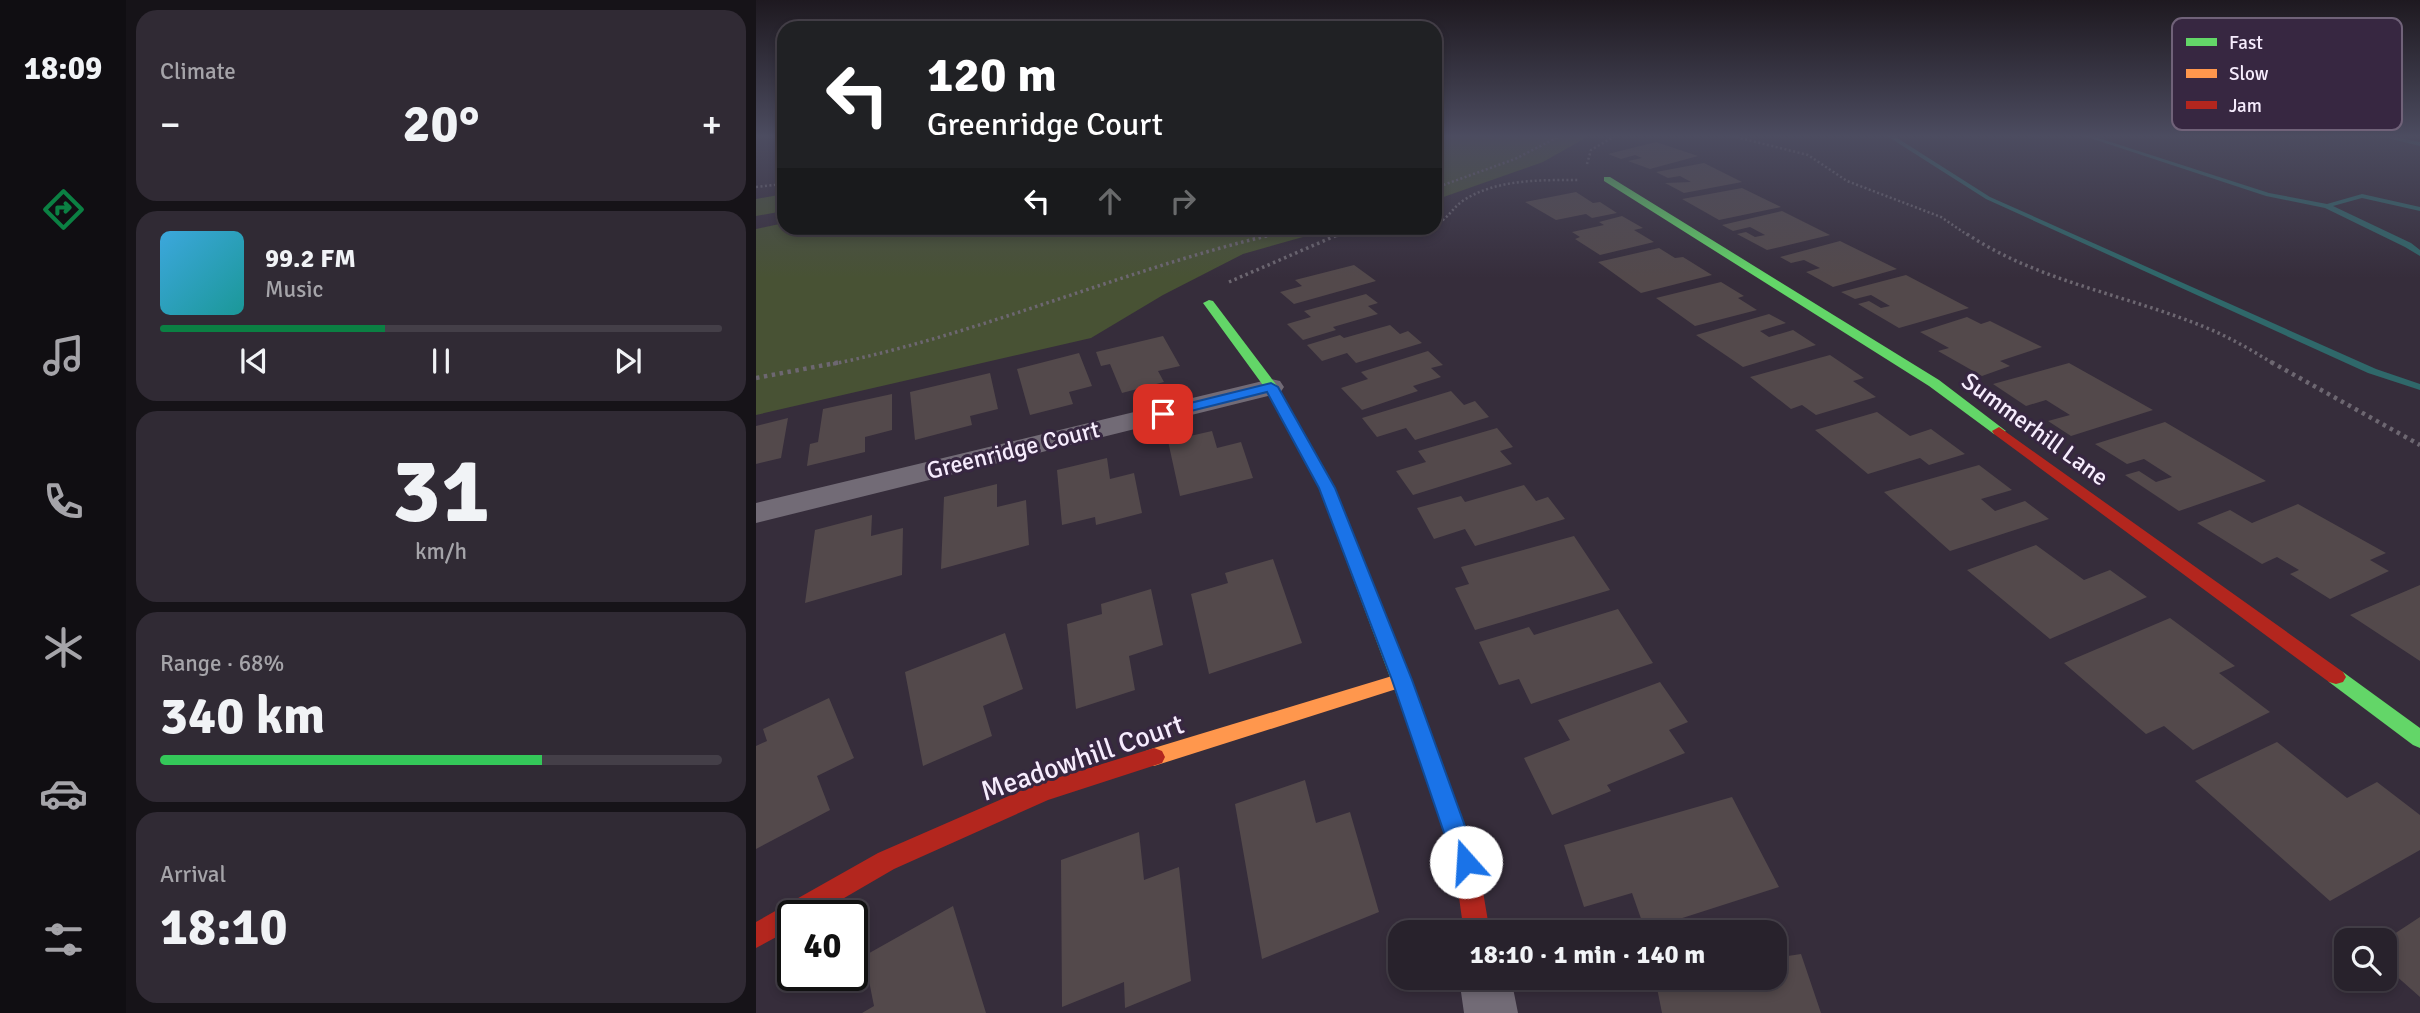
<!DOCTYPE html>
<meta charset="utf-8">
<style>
body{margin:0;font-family:Signika,sans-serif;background:#302a34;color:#f1f3f6;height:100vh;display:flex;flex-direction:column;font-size:26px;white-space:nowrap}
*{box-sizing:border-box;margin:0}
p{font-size:23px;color:#a5a4a9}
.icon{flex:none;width:38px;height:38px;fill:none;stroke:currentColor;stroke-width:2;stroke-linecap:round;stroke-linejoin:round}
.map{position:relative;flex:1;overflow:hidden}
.drawer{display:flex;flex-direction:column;gap:10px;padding:10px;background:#161318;width:630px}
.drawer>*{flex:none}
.top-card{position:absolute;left:21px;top:21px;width:665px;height:214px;border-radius:21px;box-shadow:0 4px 10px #0003,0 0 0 2px #443f48;background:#202124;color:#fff;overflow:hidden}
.controls{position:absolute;left:1578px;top:928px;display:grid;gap:14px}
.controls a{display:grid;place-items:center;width:63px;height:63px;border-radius:14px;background:#28222c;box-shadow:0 4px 10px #0003,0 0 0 2px #443f48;font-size:35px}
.speed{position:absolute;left:21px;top:900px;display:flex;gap:14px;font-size:35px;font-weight:700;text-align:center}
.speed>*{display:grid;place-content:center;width:91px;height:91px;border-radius:50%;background:#28222c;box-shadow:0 4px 10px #0003,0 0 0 2px #443f48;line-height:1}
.speed .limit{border:4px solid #111;border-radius:10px;background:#fff;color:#111}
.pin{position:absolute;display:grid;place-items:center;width:60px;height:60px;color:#fff;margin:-30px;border-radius:14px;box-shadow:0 4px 10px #0006}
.me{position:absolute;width:77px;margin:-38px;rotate:341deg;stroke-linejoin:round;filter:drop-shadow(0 0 5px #0008)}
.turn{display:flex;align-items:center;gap:24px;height:147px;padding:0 35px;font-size:32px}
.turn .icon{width:91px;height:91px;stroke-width:2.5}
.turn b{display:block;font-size:49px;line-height:60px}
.lanes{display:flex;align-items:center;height:66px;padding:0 35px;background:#0003;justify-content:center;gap:35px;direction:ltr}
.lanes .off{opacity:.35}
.big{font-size:52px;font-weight:800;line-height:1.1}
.drawer .card{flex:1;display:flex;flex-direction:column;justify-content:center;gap:10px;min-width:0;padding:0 24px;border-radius:21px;background:#302a34}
.drawer .dial{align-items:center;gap:0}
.dial b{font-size:91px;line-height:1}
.song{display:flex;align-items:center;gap:21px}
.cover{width:84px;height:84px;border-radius:10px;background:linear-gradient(135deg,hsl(200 70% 55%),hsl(180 70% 35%))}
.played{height:7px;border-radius:4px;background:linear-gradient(90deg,#0b8043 40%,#443f48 40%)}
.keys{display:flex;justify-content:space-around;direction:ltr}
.heat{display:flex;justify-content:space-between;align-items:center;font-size:38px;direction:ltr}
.charge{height:10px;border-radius:5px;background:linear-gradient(90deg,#34c759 68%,#443f48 0)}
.trip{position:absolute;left:632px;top:920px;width:399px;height:70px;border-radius:21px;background:#28222c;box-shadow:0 4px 10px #0003,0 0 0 2px #443f48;font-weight:800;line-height:70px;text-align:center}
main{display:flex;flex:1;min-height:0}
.tabs{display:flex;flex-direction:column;width:126px;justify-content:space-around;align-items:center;background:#100e12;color:#a5a4a9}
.tabs .icon{width:49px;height:49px}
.tabs .active{color:#0b8043}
.tabs b{font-size:32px;color:#f1f3f6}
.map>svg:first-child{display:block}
.green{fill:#485234}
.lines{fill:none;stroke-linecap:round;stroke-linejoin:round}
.stream{fill:#2f686a;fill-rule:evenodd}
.building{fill:#53494b}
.path-far2{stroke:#6d6771;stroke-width:2.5;stroke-dasharray:2 2.5;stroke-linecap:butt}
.path-far1{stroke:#6d6771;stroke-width:3.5;stroke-dasharray:2.5 3.5;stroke-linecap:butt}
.path{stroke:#6d6771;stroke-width:4.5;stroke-dasharray:3.5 4.5;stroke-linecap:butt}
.street{fill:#726b76;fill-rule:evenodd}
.fast{fill:#63d668;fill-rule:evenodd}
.slow{fill:#ff974d;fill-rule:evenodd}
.jam{fill:#b3261e;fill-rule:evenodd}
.route{fill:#1a73e8;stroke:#114b97;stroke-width:2}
.labels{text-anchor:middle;stroke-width:6;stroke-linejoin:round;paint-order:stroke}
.street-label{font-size:24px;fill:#f6ecfd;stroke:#372741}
.near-street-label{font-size:28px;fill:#f6ecfd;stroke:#372741}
.key{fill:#372741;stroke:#706279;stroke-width:2}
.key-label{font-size:19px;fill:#f6ecfd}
</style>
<main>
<nav class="tabs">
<b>18:09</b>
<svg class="icon active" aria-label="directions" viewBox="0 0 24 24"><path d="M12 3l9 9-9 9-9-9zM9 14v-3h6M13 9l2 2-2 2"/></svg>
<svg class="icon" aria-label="music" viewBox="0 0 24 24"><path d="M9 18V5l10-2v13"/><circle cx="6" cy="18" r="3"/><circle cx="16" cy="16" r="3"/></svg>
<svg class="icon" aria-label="phone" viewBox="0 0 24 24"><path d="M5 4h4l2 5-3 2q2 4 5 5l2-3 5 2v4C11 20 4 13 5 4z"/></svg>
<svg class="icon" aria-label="climate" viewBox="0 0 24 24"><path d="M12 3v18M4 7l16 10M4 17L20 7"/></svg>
<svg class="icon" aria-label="car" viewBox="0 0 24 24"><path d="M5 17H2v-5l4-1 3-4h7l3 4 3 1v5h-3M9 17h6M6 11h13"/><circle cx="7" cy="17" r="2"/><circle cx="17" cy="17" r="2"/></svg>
<svg class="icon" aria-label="filters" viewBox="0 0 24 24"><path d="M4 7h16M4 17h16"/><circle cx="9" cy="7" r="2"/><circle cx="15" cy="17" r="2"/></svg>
</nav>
<section class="drawer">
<div class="card"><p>Climate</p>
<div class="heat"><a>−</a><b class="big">20°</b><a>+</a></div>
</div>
<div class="card">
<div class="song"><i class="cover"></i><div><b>99.2 FM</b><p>Music</p></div></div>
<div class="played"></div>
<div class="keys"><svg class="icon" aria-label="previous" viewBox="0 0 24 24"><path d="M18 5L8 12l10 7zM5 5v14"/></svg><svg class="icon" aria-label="pause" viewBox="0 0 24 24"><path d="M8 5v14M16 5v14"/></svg><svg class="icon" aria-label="next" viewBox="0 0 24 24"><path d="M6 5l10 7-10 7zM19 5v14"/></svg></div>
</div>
<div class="card dial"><b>31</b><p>km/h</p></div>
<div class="card"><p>Range · 68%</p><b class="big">340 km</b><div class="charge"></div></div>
<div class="card"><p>Arrival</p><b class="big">18:10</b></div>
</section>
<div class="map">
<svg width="1664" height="1013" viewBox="0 0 1664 1013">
<rect width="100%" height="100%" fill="#362d3b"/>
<path class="green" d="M679,136H833L787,162L679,200Z
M28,194V211L0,216V199Z
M28,223V228H579L487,254L407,295L335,338L0,415V229Z"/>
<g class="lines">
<path class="stream" d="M1131,136H1138L1234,197L1620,369L1664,384V390L1612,373L1230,199Z
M1328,136H1336L1513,193L1571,204L1606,194L1664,207V211L1606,198L1577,206L1655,243L1664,250V256L1649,247L1569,208L1510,196Z
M1623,136H1633L1664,142V146Z"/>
</g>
<path class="building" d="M900,142L942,156L894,169L872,161L886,158L879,155L865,159L852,154Z
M948,163L986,182L928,193L909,183L935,182L924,176L912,178L900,172Z
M986,188L1025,207L963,220L926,199Z
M820,192L837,203L844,202L861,213L836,218L830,214L800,220L769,202Z
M1026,211L1074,235L1011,250L981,234L990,232L999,237L1009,235L994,227L977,231L966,225Z
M866,216L887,228L878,230L898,242L844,255L819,239L824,237L816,232L848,225L843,222Z
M1084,241L1141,269L1077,287L1050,272L1064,268L1048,260L1035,263L1024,257Z
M903,248L919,258L927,257L956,275L885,293L842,262Z
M598,265L620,281L538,304L524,292L546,286L539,280Z
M1150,275L1213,308L1143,328L1102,304L1113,301L1125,308L1134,306L1115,295L1099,299L1085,292Z
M965,282L988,296L982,298L1001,310L939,326L900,298Z
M610,294L622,303L612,306L622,314L577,327L580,330L547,340L531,324L555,317L548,311Z
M1013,314L1030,323L1004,331L1013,337L1037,330L1060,345L987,367L940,335Z
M1211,317L1225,324L1234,321L1286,347L1244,361L1254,366L1226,376L1182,351L1193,348L1164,332Z
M634,325L644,334L652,331L666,343L600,363L591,353L566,361L551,345L584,335L588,338Z
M407,336L424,366L402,371L408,382L366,393L354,364L345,366L340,352Z
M672,351L687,365L675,368L685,377L657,386L662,391L606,410L585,388L612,379L605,372Z
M323,353L336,386L313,392L317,404L274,415L261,369Z
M1074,355L1108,378L1097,381L1120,397L1060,415L1046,405L1035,409L994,377Z
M1313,363L1397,410L1315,436L1292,421L1314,415L1290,400L1270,406L1237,384Z
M234,373L242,409L214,416L216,425L159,440L154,392Z
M695,391L708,405L719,401L733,417L659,440L650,428L621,437L606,418Z
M136,394V430L109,437V452L51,466L54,444L62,442L67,409Z
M1121,412L1154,436L1175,429L1209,454L1173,465L1164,458L1112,474L1059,430Z
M32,418L25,458L0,464V426Z
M1409,422L1510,481L1423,511L1369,475L1383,471L1400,482L1416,477L1388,459L1371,464L1339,444Z
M741,428L757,447L744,451L756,464L657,495L640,471L670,462L662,451Z
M456,431L461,448L485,442L497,478L424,496L412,441Z
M351,458L354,479L378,473L386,513L340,525L339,517L306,525L301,470Z
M1223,465L1256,490L1225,499L1239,511L1269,501L1293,519L1194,551L1128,492Z
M241,484V507L270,500L273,545L185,569L188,497Z
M768,485L780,501L792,497L809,519L719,546L709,529L678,539L661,508L705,496L709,502Z
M1542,504L1630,553L1614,560L1633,571L1574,599L1534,574L1543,570L1521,557L1506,564L1441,523L1474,510L1496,523Z
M116,515L115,536L147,528L146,575L49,603L59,530Z
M818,536L854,590L719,630L699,588L713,584L705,567Z
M1280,545L1328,580L1354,570L1391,597L1294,639L1211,570Z
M517,559L546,643L453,674L435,594L472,583L469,573Z
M1664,585V661L1594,615Z
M395,589L407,645L373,656L379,690L320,709L311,624L346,614L345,604Z
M862,609L897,663L775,704L763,679L743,685L723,642L773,627L778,635Z
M1414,618L1479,666L1463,673L1514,712L1437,750L1408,726L1390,734L1308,663Z
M249,633L267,689L227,706L236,736L167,766L149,672Z
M904,682L932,722L913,730L929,753L851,785L855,791L796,815L768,758L814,740L802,720Z
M73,698L98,758L61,776L74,810L0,849V746L11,741L7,729Z
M1521,742L1591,798L1621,782L1664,815V850L1574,901L1439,781Z
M549,780L560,823L594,812L623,912L506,959L479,804Z
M976,797L1023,887L889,930L876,893L828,907L808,845Z
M383,832L388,880L423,867L435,981L369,1008L368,982L306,1007L305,860Z
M197,906L230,1013H106L118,1006L108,956Z
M1664,917V997L1629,966V940Z
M1045,954L1065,1013H906L899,978H1018V958Z"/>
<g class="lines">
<path class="path-far2" d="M976,136L1052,155L1091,181L1185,217L1213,236
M831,164L835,150L859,136
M0,187L28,184
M679,188L759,159L804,136
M679,225C692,219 697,207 708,200C741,179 785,180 822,180
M511,236L545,228
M580,236L670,228"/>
<path class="path-far1" d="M1211,234C1283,282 1372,295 1451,328C1475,338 1497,351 1518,364
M473,282L579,236L593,234
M77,364C228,333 369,269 519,234"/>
<path class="path" d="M1515,362L1664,445
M0,378L85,362"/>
<path class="street" d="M515,379L524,381L528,387L524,393L0,523V503Z
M703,978H755L762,1013H708Z"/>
<path class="fast" d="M848,177H854L1183,380L1250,431L1243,435L1238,434L1173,386L848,181Z
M453,300L457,301L522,387L579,488L670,720L667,726L660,728L653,726L650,720L563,488L509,388L447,303Z
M1580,670L1587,672L1664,728V748L1657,745L1573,682L1570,677L1573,672Z"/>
<path class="slow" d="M646,673L653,675L656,680L653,685L398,766L390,763L387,757L390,751L398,748Z"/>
<path class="jam" d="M1243,427L1587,672L1590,677L1587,682L1580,684L1573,682L1238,434L1236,431Z
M660,712L667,714L670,720L722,862L734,933H708L698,862L650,720L653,714Z
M398,748L406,751L409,757L406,763L292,800L138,869L59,915H37V928L0,948V922L122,853L278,785Z"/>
</g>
<linearGradient id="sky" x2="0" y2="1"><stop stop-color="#1e1920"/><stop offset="0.49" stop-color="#4c4c60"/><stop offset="1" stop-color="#4c4c60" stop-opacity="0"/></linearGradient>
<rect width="1664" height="278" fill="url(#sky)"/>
<path class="route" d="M515,383L522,387L579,488L656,680L722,862L718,870L710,873L701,870L698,862L636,680L563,488L511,392L407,418L400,414L402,411Z"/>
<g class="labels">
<g class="street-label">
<text transform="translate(1279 429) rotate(36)" y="8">Summerhill Lane</text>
<text transform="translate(257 450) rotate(-14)" y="8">Greenridge Court</text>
</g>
<g class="near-street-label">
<text transform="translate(326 757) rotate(-19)" y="10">Meadowhill Court</text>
</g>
</g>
<rect x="1416" y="18" width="230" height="112" rx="10" class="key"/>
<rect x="1430" y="38" width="31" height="8" fill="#63d668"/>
<rect x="1430" y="69" width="31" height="9" fill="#ff974d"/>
<rect x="1430" y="101" width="31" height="8" fill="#b3261e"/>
<g class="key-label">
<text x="1473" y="49">Fast</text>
<text x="1473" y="80">Slow</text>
<text x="1473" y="112">Jam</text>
</g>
</svg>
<div class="controls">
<a><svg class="icon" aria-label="search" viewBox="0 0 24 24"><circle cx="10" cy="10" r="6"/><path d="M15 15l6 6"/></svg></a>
</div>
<div class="speed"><div class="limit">40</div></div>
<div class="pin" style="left:407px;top:414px;background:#d93025"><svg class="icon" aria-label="arrive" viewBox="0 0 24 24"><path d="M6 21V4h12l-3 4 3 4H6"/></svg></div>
<svg class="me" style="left:710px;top:862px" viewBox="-20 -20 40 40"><circle r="19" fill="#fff"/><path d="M0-13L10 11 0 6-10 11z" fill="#1a73e8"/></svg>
<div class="trip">18:10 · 1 min · 140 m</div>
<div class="top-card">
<div class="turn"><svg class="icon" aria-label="left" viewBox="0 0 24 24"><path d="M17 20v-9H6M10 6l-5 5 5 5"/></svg><div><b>120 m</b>Greenridge Court</div></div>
<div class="lanes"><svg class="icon" aria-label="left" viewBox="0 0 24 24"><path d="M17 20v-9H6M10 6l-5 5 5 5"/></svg><svg class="icon off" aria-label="ahead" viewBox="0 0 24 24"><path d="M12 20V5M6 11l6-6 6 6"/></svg><svg class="icon off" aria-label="right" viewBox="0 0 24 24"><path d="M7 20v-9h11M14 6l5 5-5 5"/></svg></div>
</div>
</div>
</main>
